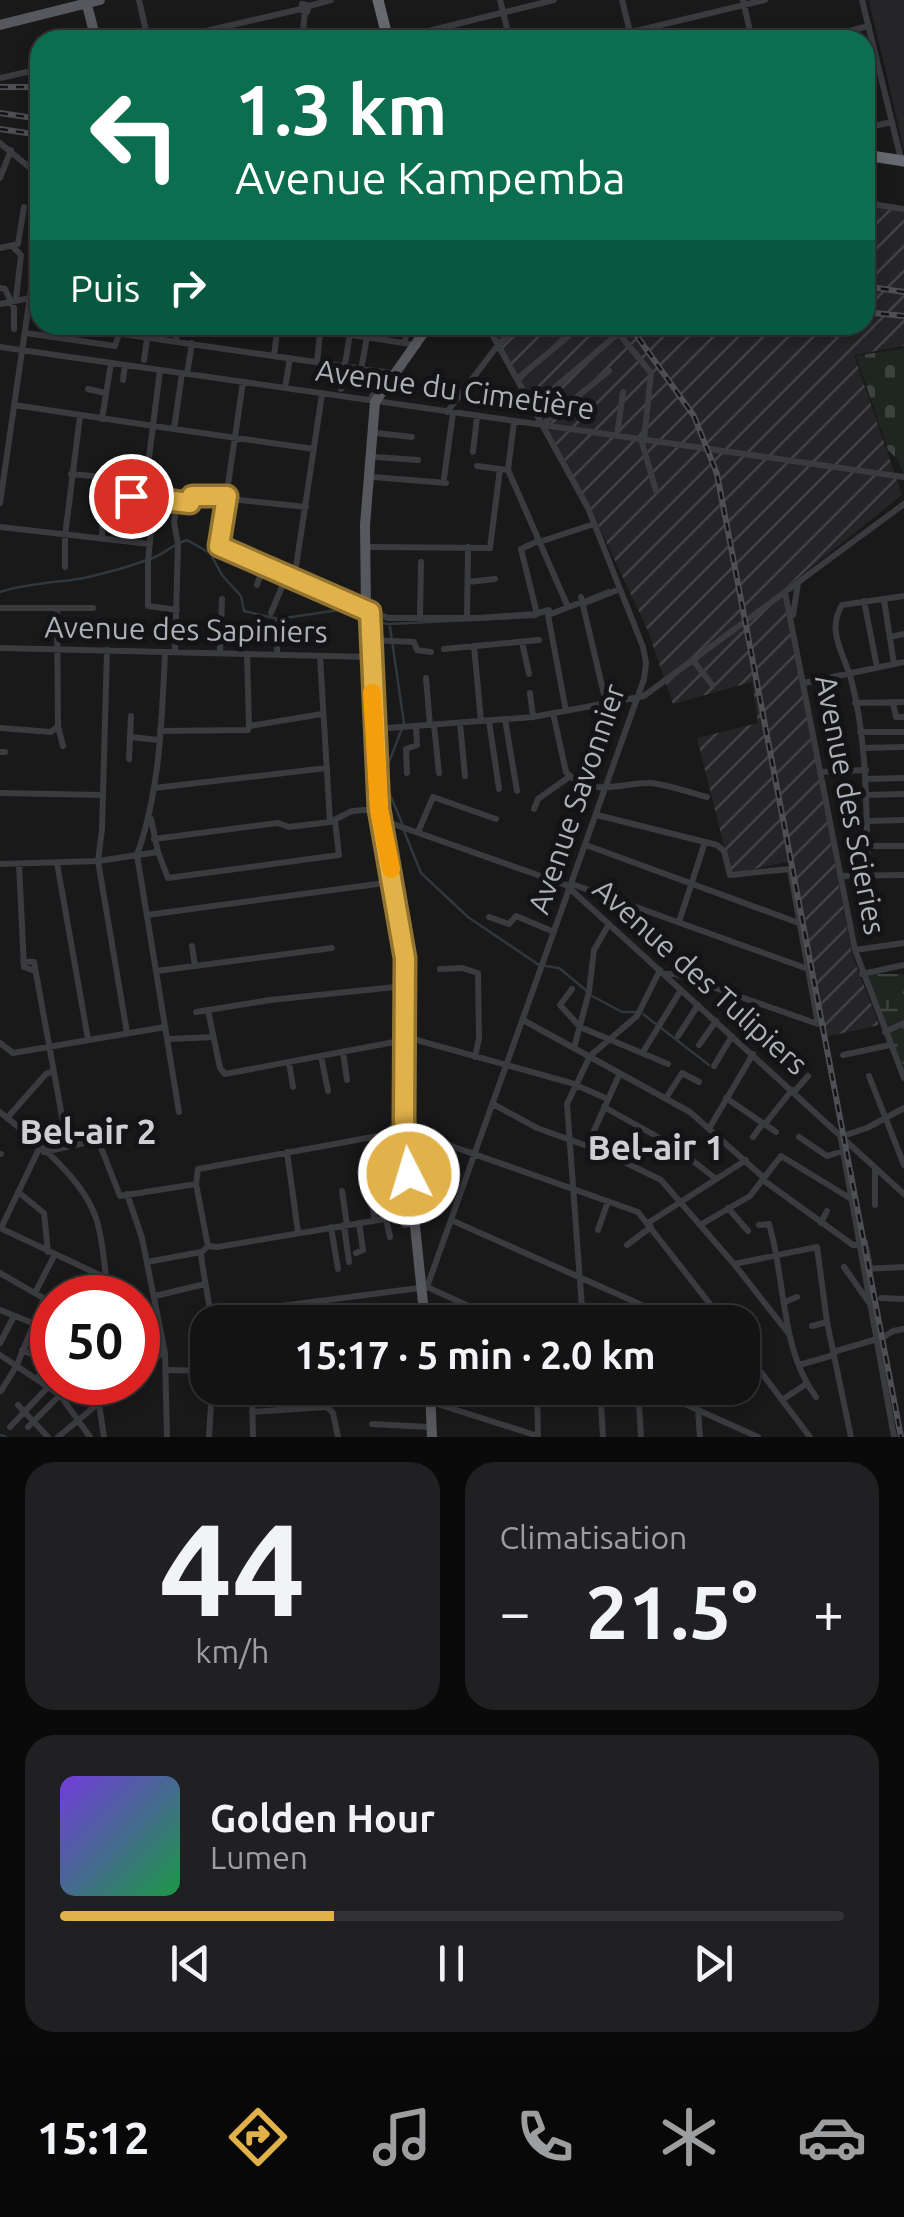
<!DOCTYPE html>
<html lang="fr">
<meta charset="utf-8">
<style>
body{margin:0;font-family:Ubuntu,sans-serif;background:#202022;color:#f1f3f6;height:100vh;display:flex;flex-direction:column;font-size:38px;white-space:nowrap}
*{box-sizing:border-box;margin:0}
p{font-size:32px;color:#9d9ea0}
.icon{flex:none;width:55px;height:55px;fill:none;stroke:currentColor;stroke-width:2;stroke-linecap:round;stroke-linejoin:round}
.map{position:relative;height:1437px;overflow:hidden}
.drawer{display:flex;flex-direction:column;gap:25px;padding:25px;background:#0a0a0b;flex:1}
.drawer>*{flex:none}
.guide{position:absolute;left:30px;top:30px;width:845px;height:305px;border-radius:30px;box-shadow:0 5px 15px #0003,0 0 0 2px #323234;background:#0b6e4f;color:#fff;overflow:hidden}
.speed{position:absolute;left:30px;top:1275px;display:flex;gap:20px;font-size:50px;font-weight:700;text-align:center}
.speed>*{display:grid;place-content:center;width:130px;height:130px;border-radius:50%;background:#131314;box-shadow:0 5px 15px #0003,0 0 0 2px #323234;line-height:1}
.speed .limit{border:15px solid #d22;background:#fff;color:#111}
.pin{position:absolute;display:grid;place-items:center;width:85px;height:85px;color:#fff;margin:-42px;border:5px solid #fff;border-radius:50%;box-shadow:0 2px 10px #0007}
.me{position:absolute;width:110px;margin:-55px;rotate:355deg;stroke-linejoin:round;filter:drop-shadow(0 0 8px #0008)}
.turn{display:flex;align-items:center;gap:35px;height:210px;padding:0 40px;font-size:45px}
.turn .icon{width:130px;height:130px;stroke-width:2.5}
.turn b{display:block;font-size:70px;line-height:85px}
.then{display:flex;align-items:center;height:95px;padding:0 40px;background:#0003;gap:20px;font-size:38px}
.big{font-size:75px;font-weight:700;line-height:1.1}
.drawer .card{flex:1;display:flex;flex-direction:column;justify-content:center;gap:15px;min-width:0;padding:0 35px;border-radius:30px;background:#202022}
.drawer .dial{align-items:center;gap:0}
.dial b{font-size:130px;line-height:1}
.song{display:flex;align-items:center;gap:30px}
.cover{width:120px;height:120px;border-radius:15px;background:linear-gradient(135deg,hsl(260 70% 55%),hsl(140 70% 35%))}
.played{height:10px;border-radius:5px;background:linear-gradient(90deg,#e1b14a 35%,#323234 35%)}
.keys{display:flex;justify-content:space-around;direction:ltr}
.heat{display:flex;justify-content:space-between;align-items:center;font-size:55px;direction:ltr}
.drawer .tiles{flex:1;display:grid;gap:25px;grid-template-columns:1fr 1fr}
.card:last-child{grid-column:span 2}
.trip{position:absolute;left:190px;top:1305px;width:570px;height:100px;border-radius:30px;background:#131314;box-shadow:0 5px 15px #0003,0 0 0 2px #323234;font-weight:700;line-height:100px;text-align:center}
.tabs{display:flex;height:160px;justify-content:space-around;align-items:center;background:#080808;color:#9d9ea0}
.tabs .icon{width:70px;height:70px}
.tabs .current{color:#e1b14a}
.tabs b{font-size:45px;color:#f1f3f6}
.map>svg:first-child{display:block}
.built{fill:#252527}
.industrial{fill:url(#industrial-furrows)}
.wetland{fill:url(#wetland-marsh)}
.cemetery{fill:url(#cemetery-stones)}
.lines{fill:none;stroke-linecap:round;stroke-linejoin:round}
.stream{stroke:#30373d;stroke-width:2.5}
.minor{stroke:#3a3b3f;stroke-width:6}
.major{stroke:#56585e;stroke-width:10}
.highway{stroke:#66696f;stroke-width:11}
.rail-casing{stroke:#4d4f54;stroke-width:6}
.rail{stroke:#141315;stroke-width:2.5;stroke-dasharray:8;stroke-linecap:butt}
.route-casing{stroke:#927330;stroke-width:25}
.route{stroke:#e1b14a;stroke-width:18}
.slow{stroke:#f59e0b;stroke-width:18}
.labels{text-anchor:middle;stroke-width:10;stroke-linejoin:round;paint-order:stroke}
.street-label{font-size:30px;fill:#acb0b9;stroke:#141315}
.quarter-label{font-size:35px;font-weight:bold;fill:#cdcfd5;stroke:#141315}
</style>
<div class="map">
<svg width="904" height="1437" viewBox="0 0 904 1437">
<defs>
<pattern id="industrial-furrows" width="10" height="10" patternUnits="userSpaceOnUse" patternTransform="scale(2.5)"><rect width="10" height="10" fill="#252527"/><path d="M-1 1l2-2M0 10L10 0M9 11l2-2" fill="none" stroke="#424244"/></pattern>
<pattern id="wetland-marsh" width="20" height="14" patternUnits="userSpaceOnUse" patternTransform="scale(2.5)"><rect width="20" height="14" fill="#1f2520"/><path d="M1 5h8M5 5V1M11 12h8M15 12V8" fill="none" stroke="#3d423e"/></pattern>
<pattern id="cemetery-stones" width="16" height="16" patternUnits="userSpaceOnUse" patternTransform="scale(2.5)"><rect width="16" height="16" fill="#1f2520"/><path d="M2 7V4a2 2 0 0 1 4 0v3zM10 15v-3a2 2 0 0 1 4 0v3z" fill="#3d423e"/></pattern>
</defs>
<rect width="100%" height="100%" fill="#19191a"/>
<path class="built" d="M868,0H904V150L869,1Z"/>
<path class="industrial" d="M865,202L904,207V346L854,355L902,495L784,589L852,954L879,1025L826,1037L791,861L731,874L697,738L758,723L752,682L673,704L648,631L594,516L488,325H865Z"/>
<path class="wetland" d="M871,974H904V1073L868,978Z"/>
<path class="cemetery" d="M904,348V475L898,460L888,450L856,356Z"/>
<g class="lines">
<path class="stream" d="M0,592C28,583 56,583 84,578C107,573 131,566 153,558C165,553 174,544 187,540L210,553L222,575L241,596L244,611L278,619L339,610L363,618
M584,600L609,590
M370,620L388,624L536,617
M390,627L404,723L383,778L402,823
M404,831L421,873L468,917L539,965L559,968L587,991
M592,996L622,1012H635
M643,1014L709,1065
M0,1435L6,1437"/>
<path class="minor" d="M139,0L148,40
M500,0L510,40
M622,0L632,40
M743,0L752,40
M862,0L901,159
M309,6L302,4L301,10L307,12L309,6L331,0
M167,40L301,9
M302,40L305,12
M392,40L554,0
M598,40L765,0
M813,40L869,26
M865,76L880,72
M0,78L40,69
M865,128L892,122
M0,143L40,176
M0,178L11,150
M865,203L904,209
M12,246L21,255L16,299
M0,248L18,244L24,207
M0,288L5,289L14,308V329
M0,304L30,298
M60,325L391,373
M285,325L418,345
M612,325L651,373L644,439
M26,333L115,346L119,334
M176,341L178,325
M405,342L407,325
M0,347L904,477
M274,355L278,325
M144,360L149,325
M317,362L321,325
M361,370L367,337
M187,374L192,343
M517,379L582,325
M123,380L125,365
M243,382L219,546L388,618H478L535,614L549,610L550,613
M285,388L290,358
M88,389L105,393
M341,389L350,334
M372,396L384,381
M14,405L174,429L182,373
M533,406L619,333
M447,412L498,345L520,325
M102,419L111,363
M514,422L508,470L568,607
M543,424L609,371
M174,429L314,449
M376,433L412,437
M617,436L623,392
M641,439L656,491
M473,452L477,417
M375,457L418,460
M477,466L500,469
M71,474L146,481L160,370
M373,477L446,483
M444,478L453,413
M154,500L148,561V606L177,610
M0,503L40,227
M0,527L150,544
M102,539L104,476
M126,540L131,496L189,503L193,495L306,507
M539,542L594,524
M370,547L490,548L500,469L508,470
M65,567V536L80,416
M294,580L322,394
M468,582L495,579
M257,585L263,567
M785,592L855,950L904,1078
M581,597L606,703
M884,600L894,664
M864,601L877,667
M582,604L620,589
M0,608H93
M57,608L58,726L63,746
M271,613L286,577
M537,614L521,549L538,541
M793,615L798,583
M467,618L468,547
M420,619L421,562
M890,637L904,634
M370,640L414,642L417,650L431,652
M522,642L529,674
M474,646L481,721
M0,648L369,657
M444,649L539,640
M107,650L102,829L98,861L127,1033
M165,652C162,719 160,791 137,855L179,1112
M175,652L178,544L174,522L177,502
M220,653L222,599
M247,654L249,726
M277,654L278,621
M320,656L330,822
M693,660L712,685
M426,678L430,725
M804,683L904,662
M530,693L533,717
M855,703L904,702
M893,703L896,717H904
M566,711L548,615L582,602
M553,713L566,772C591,799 621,782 651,783C670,785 690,793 707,797
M505,719L517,791
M489,721L499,789
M460,723L465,776
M434,725L439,773
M0,728L51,732L58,726
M374,729L533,717L644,696L904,504
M160,731L248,730L249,726L322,714
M860,732H904
M130,737L159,740
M863,748L904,747
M0,752H5
M129,759L131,716
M821,772L866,770
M407,773L406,749L417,745L416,726
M866,779L904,778
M154,788L327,768
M0,793L103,795
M866,795L904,794
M534,809L538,799L569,777
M597,815L717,845L724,851L730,875L790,869L818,1024L675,974H665
M151,819L158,852L168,878L339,855L335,821
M382,820L566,885L904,1194
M867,821L904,820
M418,832L433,797L496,819
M154,839L278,823L289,827L330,822L352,811L378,809
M586,845L799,923
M867,846H904
M57,863L88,1039
M0,864L98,861L158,852
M19,865L24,967L35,971
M868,875C866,810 868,743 851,679C844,654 826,631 842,605L904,596
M840,876L904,875
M572,884L808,969
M147,915L392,882
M489,917L509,924L516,916L554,932
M679,922L705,842
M192,946L195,966
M855,950L904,943
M23,961L34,962L67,1144
M440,969L462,968L478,973L479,1038L475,1057
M156,971L332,948
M862,974L904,965
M572,989L560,1005L580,1027L668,1064
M208,1010L220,1068L225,1074L405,1040
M196,1012L270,1000L405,986
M523,1020L690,1112L764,1178
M885,1032L904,1023
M678,1036L698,1005
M406,1037L571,1083L608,1099
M168,1039L213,1037
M0,1043L13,1053L165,1027
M699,1045L716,1021
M574,1048L589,992L594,950L609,924
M343,1052L347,1080
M643,1052L681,990
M843,1055L890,1045
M321,1056L328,1091
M289,1062L293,1087
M714,1066L732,1036
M869,1076L904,1165
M794,1092L808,1076
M666,1098L682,1073L699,1082
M726,1098L776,1132
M493,1104L537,1128L604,1152L661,1180L734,1264L789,1334
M604,1107L674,1146L716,1179
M0,1112C34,1140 84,1178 97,1221C104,1245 105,1272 108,1298
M7,1118L46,1074L53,1071
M404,1120L393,1125L389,1134L395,1141L405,1143
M765,1124L792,1090
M710,1127L753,1054
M406,1130L638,1212L724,1322
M840,1134L894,1437
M843,1136L867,1128L904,1108
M373,1137L377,1165
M753,1137L763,1123
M799,1137L827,1156L843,1151
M587,1146L620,1073
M44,1152L98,1140L120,1196L196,1184
M287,1152L298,1232
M0,1154H1
M763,1180L853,1245H861
M342,1191L347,1225
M18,1192L44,1213L48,1252
M370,1193L375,1220
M127,1194L142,1238L165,1353L167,1437
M412,1204L402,1207L397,1217L404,1225L415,1224
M875,1205V1168
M728,1208L748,1231
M386,1219L390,1237
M451,1220L680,1322
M648,1223L746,1160
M821,1223L827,1211
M344,1225L349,1262
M700,1225L750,1196L781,1156L853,1200
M759,1225L769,1224C786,1280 780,1349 816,1397
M331,1227L338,1269
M0,1228L106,1278
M1,1228L39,1149
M598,1230L608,1201
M865,1242L870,1267
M627,1245L651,1227
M208,1246L217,1247L397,1217
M356,1253L363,1250L359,1223
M147,1262L201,1252
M734,1264L817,1247L827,1322L851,1437
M844,1267L870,1304
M865,1269L904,1267
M0,1273L52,1303
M427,1287L504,1322
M35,1293L54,1256
M155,1296L205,1284
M881,1298L904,1299
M457,1301L458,1322
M785,1302L797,1297
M0,1310L35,1324
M212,1315L427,1287L644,679L646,663L643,647L588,508L487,325
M37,1320L52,1325
M212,1322L202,1263L201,1253L208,1246L196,1184L198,1169L389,1134
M583,1322L567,1104L590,1056L637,1016L660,970
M812,1326L827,1322
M138,1331L159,1330
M879,1340L893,1331L904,1329
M0,1343L14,1316
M742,1347L810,1437
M22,1350L52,1363
M833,1352L877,1339
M0,1355L60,1395L90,1437
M799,1365L834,1355
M166,1370L208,1371
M138,1373L164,1351
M37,1378L50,1363
M252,1388L253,1437
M308,1388L333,1413L338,1437
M507,1388L537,1400
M600,1388L603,1437
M638,1388L641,1437
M649,1388L758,1437
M1,1391L17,1365L44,1298
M782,1400L806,1384
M431,1402L538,1436L537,1388
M83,1403L85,1382
M99,1404L104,1437
M18,1405L48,1437
M698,1410L700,1437
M252,1412L327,1407
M372,1424L430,1427
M10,1427L49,1386
M28,1427L60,1395
M58,1437L124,1382
M209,1437L212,1388"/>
<path class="major" d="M86,1L96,40
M0,25L100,0
M425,1322L404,1120L405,958L379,809L366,610L365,525L375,402L429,325
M430,1388L432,1437"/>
<path class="highway" d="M378,0L388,40
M865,155L904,161"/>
<g class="rail-casing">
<path id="rail" d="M0,87H40
M0,113L40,119
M0,129L40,135
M865,286L904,292
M865,312L904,316
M629,325L694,416L717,474L901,1437"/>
</g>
<use href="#rail" class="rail"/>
</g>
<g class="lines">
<g class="route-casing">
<path id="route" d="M131,496L190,503L192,496H227L219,546L370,612L379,809L405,958L404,1120L409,1174"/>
</g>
<use href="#route" class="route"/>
<path class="slow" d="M372,693L379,809L391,869"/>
</g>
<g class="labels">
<g class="street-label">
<text transform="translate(455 390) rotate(8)" y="10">Avenue du Cimetière</text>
<text transform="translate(186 630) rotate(1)" y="10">Avenue des Sapiniers</text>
<text transform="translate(577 799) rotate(-71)" y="10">Avenue Savonnier</text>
<text transform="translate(850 805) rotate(79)" y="10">Avenue des Scieries</text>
<text transform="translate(700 977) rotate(42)" y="10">Avenue des Tulipiers</text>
</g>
<g class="quarter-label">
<text x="88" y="1144">Bel-air 2</text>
<text x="656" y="1160">Bel-air 1</text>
</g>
</g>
</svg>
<div class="speed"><div class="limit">50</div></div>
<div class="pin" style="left:131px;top:496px;background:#d93025"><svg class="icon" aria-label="arrive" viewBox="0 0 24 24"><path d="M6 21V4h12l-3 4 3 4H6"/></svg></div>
<svg class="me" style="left:409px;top:1174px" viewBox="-20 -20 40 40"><circle r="17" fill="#e1b14a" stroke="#fff" stroke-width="3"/><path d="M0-11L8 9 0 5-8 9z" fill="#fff"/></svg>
<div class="trip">15:17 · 5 min · 2.0 km</div>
<div class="guide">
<div class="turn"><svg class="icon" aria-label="left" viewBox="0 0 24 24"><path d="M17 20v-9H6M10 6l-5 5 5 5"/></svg><div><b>1.3 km</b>Avenue Kampemba</div></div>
<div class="then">Puis<svg class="icon" aria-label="right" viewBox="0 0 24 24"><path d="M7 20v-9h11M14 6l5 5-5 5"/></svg></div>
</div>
</div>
<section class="drawer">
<div class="tiles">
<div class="card dial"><b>44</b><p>km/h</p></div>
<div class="card"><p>Climatisation</p>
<div class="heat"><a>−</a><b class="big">21.5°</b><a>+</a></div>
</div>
<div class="card">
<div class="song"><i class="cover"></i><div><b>Golden Hour</b><p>Lumen</p></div></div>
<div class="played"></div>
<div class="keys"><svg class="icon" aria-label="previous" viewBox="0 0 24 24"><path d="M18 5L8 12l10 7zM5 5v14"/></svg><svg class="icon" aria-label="pause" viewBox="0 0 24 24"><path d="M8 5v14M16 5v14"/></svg><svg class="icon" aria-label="next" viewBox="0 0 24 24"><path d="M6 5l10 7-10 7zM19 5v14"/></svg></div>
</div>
</div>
</section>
<nav class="tabs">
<b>15:12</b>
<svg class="icon current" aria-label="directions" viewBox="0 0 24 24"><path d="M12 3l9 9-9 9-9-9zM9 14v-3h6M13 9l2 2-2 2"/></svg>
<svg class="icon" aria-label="music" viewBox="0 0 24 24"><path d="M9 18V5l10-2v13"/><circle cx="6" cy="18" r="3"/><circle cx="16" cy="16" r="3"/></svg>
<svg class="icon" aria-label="phone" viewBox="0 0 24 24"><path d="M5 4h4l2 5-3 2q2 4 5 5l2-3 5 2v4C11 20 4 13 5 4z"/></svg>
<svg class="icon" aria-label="climate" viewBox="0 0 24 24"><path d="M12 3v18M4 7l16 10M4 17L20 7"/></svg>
<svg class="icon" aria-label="car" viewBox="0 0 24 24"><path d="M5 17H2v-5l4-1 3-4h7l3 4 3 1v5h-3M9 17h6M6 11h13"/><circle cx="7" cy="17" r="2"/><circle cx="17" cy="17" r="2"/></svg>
</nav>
